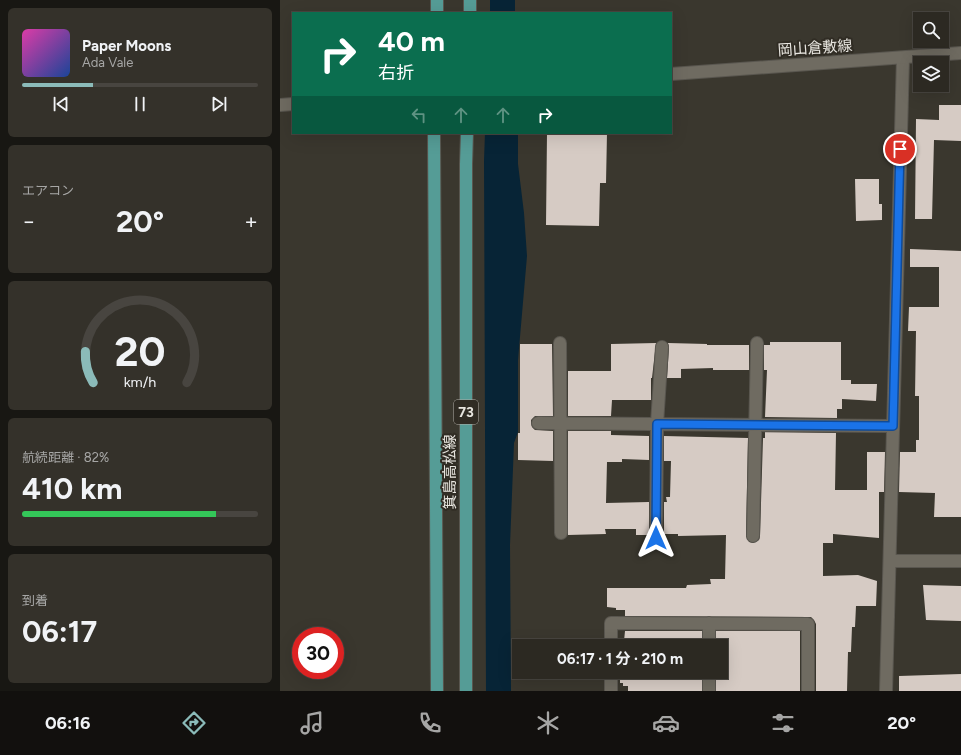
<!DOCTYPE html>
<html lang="ja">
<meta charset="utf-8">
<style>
body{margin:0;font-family:Figtree,"Noto Sans JP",sans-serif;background:#34312a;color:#f1f3f6;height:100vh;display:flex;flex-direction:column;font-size:15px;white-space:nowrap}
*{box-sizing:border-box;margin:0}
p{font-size:13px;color:#a6a6a5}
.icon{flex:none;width:22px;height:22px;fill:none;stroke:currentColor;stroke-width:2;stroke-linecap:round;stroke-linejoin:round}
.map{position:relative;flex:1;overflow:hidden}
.drawer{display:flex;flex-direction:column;gap:8px;padding:8px;background:#181713;width:280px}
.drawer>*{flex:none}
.guide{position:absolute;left:12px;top:12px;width:380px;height:122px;border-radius:0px;box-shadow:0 4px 16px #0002,0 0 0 1px #484540;background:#0b6e4f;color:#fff;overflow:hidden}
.buttons{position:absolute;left:633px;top:12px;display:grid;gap:8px}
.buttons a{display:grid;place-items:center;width:36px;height:36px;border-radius:0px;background:#2c2922;box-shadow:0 4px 16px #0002,0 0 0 1px #484540;font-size:20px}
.speed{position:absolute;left:12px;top:627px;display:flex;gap:8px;font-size:20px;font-weight:700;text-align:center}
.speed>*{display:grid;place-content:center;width:52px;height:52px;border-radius:50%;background:#2c2922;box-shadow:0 4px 16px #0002,0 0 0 1px #484540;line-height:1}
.speed .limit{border:6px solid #d22;background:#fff;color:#111}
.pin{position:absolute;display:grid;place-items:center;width:34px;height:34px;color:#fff;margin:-17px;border:2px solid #fff;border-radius:50%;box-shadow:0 1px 4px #0007}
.me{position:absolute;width:44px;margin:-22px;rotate:0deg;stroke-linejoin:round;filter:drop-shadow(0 0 3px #0008)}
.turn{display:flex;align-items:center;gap:14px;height:84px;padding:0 20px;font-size:18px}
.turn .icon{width:52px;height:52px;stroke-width:2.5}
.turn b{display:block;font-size:28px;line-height:34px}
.lanes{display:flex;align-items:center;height:38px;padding:0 20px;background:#0003;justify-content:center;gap:20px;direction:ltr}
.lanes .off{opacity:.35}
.big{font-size:30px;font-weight:700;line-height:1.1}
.drawer .widget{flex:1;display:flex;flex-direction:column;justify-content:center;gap:6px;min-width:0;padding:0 14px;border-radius:6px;background:#34312a}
.drawer .dial{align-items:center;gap:0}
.dial svg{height:104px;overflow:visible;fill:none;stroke:#484540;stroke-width:7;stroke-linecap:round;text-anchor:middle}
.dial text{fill:#f1f3f6;stroke:none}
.song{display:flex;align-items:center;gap:12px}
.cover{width:48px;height:48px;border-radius:6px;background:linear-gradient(135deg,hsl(320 70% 55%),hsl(220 70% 35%))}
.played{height:4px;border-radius:2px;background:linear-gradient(90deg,#8bbbb9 30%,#484540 30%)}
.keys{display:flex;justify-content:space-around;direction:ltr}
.heat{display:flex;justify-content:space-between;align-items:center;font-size:22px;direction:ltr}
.charge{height:6px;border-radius:3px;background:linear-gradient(90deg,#34c759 82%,#484540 0)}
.trip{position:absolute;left:232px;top:639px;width:216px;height:40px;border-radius:0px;background:#2c2922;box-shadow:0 4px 16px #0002,0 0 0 1px #484540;font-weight:700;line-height:40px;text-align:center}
.dock{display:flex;height:64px;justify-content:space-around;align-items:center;background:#12100e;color:#a6a6a5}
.dock .icon{width:28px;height:28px}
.dock .on{color:#8bbbb9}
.dock b{font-size:18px;color:#f1f3f6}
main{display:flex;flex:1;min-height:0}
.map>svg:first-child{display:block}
.water{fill:#072436}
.building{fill:#d6cbc4}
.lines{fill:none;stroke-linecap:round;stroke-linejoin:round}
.street-casing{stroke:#59564f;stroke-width:14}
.secondary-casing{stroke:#59564f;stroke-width:14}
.primary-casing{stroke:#59564f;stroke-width:14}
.street{stroke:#6f6b61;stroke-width:12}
.secondary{stroke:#6f6b61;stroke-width:12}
.primary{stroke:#559c96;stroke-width:12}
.route-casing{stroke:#114b97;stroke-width:10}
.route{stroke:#1a73e8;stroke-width:7}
.labels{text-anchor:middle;stroke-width:4;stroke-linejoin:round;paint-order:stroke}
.shield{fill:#302c24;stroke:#b1aea8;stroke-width:1}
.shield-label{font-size:14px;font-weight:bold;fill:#e8e6e0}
.street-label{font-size:15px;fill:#e8e6e0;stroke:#302c24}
</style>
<main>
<section class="drawer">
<div class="widget">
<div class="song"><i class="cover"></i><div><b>Paper Moons</b><p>Ada Vale</p></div></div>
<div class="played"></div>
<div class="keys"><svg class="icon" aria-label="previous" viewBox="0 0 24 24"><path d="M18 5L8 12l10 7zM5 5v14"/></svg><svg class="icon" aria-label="pause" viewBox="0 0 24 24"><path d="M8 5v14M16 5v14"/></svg><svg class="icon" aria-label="next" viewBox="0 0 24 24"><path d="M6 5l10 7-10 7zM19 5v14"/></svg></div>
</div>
<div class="widget"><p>エアコン</p>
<div class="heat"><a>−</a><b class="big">20°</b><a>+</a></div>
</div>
<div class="widget dial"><svg viewBox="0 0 100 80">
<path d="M14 69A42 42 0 1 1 86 69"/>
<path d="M14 69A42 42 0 0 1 8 45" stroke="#8bbbb9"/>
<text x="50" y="56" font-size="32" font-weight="700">20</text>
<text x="50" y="72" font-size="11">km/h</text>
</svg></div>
<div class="widget"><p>航続距離 · 82%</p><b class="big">410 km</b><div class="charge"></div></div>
<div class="widget"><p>到着</p><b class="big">06:17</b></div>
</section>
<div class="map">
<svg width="681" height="691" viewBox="0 0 681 691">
<rect width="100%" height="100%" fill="#3a372e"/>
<path class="water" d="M210,0H235V13H210Z
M205,133H238V164L244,213L247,256L238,360V432L234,443L230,545L231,691H206L204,160Z"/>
<path class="building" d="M659,105H681V141L654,140L652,219H635L636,119L659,120Z
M267,133H327L326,183H320L319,226L266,225Z
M575,179H599V204H602V220L576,221Z
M630,249L681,251V517H654L655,493L619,492L620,452H636V440H639V396H635L636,331H628L629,307H659V267H630Z
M490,342H561V380H571V384H597L596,401L562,399V409H557V418L485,417L487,370H484V345H490Z
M376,343L372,378H371V400H332L331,416H288V371H331V344Z
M388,343L427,344V345H469V370H433V368L401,369V378H387L389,347Z
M240,344H272L273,416H255L251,420V423L252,427L255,430L273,431V461L238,460V433H240Z
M288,431H331V435L369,436V460L342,459V462H327L326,503L369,502V535H356V529H325L326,534L288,535Z
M485,432L556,433L555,490H587V452H605L604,492H599V538L553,534V543H543V576L578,575L597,581L596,606H576L575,627H572L571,652H568L567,691H536V624L534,620L531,617L345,616V610H336V608L327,607V588H406L407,585L431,584L430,579H445L446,535L398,536V534H384V502H387L386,497H390L391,461H384V436L468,438L466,536L469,542L473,543L479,540L480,536L483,438H485Z
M643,585L681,586V621L646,620Z
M345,631H422V646H340V642L344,641Z
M436,631H520V691H436V672H441V646H436Z
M340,672H422V691H348V686H343V683H340Z
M681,674V691H619V676Z"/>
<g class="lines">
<g class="street-casing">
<path id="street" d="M280,343L281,533
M258,423L613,426
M473,536L477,343
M376,538L377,424L382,347
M610,561H681
M331,646V623L528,624V691
M429,646V623
M331,672V691
M429,691V672
M606,691L623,58"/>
</g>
<g class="secondary-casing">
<path id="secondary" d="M391,74L681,53
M0,105L13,104"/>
</g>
<g class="primary-casing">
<path id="primary" d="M157,13V0
M190,13V0
M154,133L157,691
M186,691V164L187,133"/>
</g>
<use href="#street" class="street"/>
<use href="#secondary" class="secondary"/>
<use href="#primary" class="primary"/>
</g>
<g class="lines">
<g class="route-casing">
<path id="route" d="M376,538L377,424L613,426L620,149"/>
</g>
<use href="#route" class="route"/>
</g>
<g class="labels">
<rect class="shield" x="174" y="400" width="24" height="24" rx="3"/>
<g class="shield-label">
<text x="186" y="417">73</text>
</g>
<g class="street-label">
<text transform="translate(535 48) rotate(-4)" y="5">岡山倉敷線</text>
<text transform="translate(170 472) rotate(-90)" y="5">箕島高松線</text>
</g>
</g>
</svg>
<div class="buttons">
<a><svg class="icon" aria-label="search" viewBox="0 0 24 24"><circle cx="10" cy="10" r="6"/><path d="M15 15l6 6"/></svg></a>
<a><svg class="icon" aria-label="layers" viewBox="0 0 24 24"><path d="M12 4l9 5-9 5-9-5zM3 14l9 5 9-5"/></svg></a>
</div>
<div class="speed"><div class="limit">30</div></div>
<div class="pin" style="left:620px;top:149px;background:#d93025"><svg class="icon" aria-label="arrive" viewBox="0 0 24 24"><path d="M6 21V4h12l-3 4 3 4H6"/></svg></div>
<svg class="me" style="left:376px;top:538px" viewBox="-20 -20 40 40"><path d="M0-17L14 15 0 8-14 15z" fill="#1a73e8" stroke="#fff" stroke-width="4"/></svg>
<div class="trip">06:17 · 1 分 · 210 m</div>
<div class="guide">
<div class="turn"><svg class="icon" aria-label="right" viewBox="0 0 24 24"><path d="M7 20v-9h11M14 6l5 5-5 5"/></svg><div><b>40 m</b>右折</div></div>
<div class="lanes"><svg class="icon off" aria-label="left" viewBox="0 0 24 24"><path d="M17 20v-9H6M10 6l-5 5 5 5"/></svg><svg class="icon off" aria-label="ahead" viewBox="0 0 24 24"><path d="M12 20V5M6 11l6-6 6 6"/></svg><svg class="icon off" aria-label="ahead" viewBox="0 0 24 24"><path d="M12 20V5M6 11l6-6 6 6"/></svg><svg class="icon" aria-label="right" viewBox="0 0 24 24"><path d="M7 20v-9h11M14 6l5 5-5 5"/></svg></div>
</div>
</div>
</main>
<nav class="dock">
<b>06:16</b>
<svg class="icon on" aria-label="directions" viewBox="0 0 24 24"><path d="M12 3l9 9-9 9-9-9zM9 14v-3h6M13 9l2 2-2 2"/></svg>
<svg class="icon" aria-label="music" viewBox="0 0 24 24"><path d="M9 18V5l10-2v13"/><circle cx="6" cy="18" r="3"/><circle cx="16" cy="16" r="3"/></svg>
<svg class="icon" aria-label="phone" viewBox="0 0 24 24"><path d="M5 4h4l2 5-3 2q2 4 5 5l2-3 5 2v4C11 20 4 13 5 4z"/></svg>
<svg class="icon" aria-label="climate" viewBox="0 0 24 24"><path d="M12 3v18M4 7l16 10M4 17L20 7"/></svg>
<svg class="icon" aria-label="car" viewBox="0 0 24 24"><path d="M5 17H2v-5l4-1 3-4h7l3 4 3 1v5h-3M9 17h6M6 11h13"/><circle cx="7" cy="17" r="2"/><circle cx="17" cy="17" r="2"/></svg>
<svg class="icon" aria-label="filters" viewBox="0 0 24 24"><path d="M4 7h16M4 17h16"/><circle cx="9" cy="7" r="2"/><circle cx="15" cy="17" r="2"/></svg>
<b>20°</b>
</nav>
